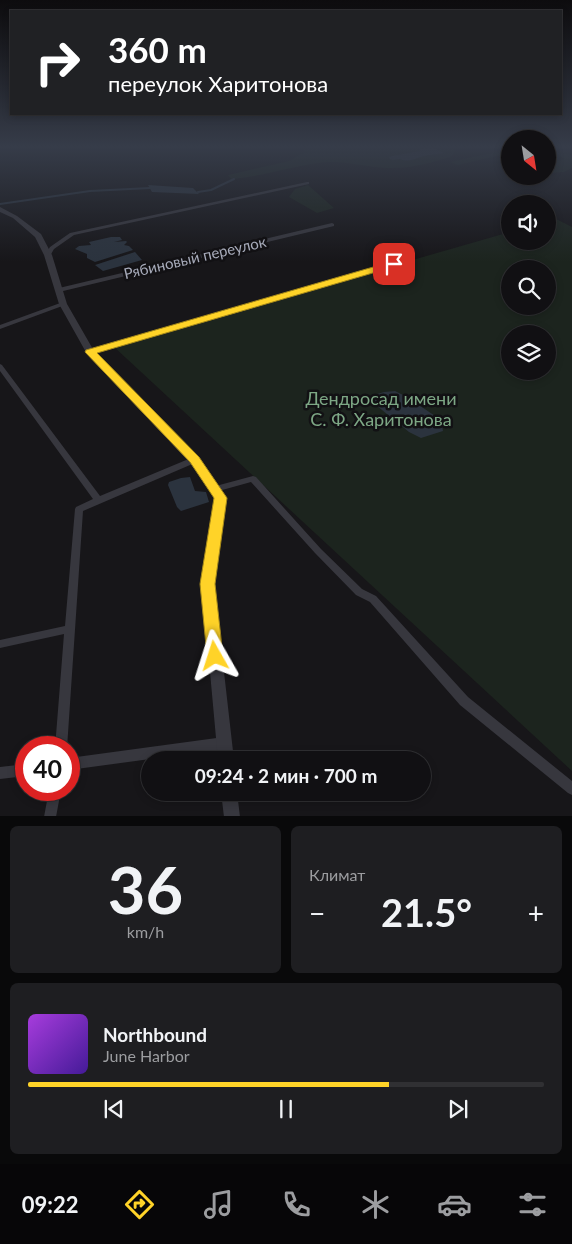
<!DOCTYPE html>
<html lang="ru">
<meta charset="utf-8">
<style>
body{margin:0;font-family:Lato,sans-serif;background:#1e1e21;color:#f1f3f6;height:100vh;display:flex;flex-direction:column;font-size:19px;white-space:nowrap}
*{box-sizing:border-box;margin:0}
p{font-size:16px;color:#9c9da0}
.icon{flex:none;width:28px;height:28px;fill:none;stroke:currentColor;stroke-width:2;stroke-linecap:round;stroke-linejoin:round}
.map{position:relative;height:816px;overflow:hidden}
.panel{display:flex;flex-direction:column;gap:10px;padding:10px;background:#09090a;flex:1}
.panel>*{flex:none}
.top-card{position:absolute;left:10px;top:10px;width:552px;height:105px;border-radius:0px;box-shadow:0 2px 8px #0003,0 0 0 1px #303033;background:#202124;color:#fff;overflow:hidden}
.needle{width:32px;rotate:150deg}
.buttons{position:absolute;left:501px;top:130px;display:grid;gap:10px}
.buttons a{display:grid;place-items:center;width:55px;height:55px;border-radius:50%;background:#111013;box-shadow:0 2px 8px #0003,0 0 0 1px #303033;font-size:25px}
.speed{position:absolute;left:15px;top:736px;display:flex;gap:10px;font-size:25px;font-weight:700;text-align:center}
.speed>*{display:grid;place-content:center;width:65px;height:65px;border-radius:50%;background:#111013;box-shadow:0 2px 8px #0003,0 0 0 1px #303033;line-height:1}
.speed .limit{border:8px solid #d22;background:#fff;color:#111}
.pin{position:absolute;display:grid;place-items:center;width:42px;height:42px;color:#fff;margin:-21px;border-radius:10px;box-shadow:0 2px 8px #0006}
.me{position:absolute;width:55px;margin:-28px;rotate:354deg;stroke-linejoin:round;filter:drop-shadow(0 0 4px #0008)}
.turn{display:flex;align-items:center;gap:18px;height:105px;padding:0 15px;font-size:22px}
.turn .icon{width:65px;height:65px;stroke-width:2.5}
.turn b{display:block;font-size:35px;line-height:42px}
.big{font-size:38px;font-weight:700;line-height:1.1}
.panel .card{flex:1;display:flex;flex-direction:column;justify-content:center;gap:8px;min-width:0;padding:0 18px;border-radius:8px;background:#1e1e21}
.panel .dial{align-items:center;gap:0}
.dial b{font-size:65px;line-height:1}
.song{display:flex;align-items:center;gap:15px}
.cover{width:60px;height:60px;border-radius:8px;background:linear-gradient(135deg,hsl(280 70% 55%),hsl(260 70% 35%))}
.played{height:5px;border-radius:2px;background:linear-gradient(90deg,#ffd328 70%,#303033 70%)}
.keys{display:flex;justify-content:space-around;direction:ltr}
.heat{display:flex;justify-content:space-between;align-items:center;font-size:28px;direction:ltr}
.panel .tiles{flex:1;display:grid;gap:10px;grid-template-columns:1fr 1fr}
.card:last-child{grid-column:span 2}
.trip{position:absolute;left:141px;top:751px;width:290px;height:50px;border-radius:25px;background:#111013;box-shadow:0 2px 8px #0003,0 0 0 1px #303033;font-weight:700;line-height:50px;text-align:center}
.dock{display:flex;height:80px;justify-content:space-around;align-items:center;background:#070608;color:#9c9da0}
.dock .icon{width:35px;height:35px}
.dock .current{color:#ffd328}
.dock b{font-size:22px;color:#f1f3f6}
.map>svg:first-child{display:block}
.green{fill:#1c241e;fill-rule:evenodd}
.water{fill:#2b333e}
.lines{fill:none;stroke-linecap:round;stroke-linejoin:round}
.stream{stroke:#2b333e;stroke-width:2}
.minor{fill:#37373e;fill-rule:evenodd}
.tertiary{fill:#37373e;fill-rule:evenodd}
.route{fill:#ffd328;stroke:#a6891a}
.labels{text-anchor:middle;stroke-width:5;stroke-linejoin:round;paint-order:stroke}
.far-street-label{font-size:15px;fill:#a7abba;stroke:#121114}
.park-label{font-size:18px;fill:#7da785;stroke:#121114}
</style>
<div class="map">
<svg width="572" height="817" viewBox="0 0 572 817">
<rect width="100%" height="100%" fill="#171619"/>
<path class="green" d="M304,148H457L451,157C430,163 409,169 387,168C368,167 349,162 330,162C296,164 264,177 231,179L228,175L289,161L304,152Z
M510,149V153L458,165L450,162Z
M554,152L572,155V168L564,172L548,173V164L564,159Z
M308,185L334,208L317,213L289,197L295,189Z
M556,219L572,227V771L113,346L510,232V241H548V222ZM510,269H548V306H510ZM510,334H548V371H510Z"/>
<path class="water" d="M421,148H434L444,153C439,154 428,155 424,156C416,158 409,163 400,159L393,160L390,159L389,157L392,156L420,151L419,149Z
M148,185L193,188L199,194L152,192Z
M111,237H120L122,240L114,242L126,241L127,242L124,245L129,246L133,250L95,262L87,258V254L75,249L79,246L91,245L89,242Z
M135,252L142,260L103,271L95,265Z
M395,391L407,397L441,420L443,431L421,438L409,432L371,401L374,395L384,392Z
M190,477L195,491L206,492L209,502L181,511L177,507L168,485L169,482L181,478Z"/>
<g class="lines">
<path class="stream" d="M198,192L211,190L234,179
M0,204L90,191L150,188"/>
<path class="minor" d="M307,182H309V184L74,235L54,249L50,256H46L45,255L50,247L70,233Z
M332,223L334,224V226L59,292L56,290L59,288Z
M394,262L396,263V265L92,353H88L87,352L88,351Z
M63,302L65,303V305L0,329V325Z
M0,364L2,365L100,496L191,458H197L198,460L197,462L83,511L67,748H55L64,634L0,648V640L65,626L75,509L76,507L93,499L0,371Z
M253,476L256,477L321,549L362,589L376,596L468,697L572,781V795L568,793L460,705L370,602L356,595L315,553L251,482L215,492L212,491L211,489L212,487Z
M224,737L228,739L230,743L228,747L224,749L69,770V758Z
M26,764V776L0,779V767Z
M49,790H61L56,817H44Z"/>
<path class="tertiary" d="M0,207L17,216L41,234L52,255L67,304L94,351L198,457L227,498L214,584L234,760H218L202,584L215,498L190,463L87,354L59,304L44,255L35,237L13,218L0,212Z
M221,792H237L240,817H224Z"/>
</g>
<linearGradient id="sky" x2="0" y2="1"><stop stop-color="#0d0c0e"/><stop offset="0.56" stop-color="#363c49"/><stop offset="1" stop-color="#363c49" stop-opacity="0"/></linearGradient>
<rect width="572" height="262" fill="url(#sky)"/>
<path class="route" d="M394,261L397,262V266L97,353L199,457L227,498L215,584L223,656L220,661L215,663L209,661L207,656L200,584L214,498L190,462L85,352L86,350Z"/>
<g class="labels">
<g class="far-street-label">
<text transform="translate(195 258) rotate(-13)" y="5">Рябиновый переулок</text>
</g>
<g class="park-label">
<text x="381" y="405">Дендросад имени<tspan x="381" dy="21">С. Ф. Харитонова</tspan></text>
</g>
</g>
</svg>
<div class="buttons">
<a><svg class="needle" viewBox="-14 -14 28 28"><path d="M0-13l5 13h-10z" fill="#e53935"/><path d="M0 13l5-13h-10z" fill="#9c9da0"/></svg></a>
<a><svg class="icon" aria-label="sound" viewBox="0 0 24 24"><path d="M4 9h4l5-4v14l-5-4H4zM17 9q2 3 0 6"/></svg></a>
<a><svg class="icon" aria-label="search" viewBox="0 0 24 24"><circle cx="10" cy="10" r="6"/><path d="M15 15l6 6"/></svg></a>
<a><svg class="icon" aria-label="layers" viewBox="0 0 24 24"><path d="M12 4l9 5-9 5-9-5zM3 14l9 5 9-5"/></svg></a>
</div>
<div class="speed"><div class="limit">40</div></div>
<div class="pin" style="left:394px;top:264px;background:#d93025"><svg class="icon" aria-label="arrive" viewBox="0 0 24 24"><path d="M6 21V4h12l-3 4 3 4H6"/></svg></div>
<svg class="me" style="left:215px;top:656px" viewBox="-20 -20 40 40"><path d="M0-17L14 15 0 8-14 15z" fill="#ffd328" stroke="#fff" stroke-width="4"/></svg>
<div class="trip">09:24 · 2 мин · 700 m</div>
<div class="top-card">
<div class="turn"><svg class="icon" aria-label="right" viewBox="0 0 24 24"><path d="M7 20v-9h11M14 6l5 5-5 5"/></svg><div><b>360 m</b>переулок Харитонова</div></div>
</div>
</div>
<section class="panel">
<div class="tiles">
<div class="card dial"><b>36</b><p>km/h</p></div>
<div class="card"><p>Климат</p>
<div class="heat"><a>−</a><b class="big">21.5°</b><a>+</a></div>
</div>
<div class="card">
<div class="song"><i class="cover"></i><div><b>Northbound</b><p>June Harbor</p></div></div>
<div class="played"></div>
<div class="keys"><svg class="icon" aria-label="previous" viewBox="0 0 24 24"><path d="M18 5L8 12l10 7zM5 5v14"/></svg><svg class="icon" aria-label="pause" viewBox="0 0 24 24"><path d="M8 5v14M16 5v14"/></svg><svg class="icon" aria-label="next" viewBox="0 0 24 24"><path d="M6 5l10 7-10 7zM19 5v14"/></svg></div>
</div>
</div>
</section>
<nav class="dock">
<b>09:22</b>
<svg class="icon current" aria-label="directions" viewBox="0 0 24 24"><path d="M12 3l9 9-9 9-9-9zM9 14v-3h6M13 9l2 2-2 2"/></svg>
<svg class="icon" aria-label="music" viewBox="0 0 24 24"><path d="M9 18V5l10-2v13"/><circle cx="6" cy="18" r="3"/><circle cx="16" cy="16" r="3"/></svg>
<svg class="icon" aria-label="phone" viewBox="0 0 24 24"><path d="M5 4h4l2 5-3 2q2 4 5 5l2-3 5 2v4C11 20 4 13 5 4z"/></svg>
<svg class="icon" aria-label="climate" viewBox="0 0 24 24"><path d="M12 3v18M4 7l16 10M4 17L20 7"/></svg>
<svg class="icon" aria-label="car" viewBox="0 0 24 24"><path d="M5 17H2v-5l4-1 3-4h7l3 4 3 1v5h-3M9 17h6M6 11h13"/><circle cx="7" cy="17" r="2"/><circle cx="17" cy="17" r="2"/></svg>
<svg class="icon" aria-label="filters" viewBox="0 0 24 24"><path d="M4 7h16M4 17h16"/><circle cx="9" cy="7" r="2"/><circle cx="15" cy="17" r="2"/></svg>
</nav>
